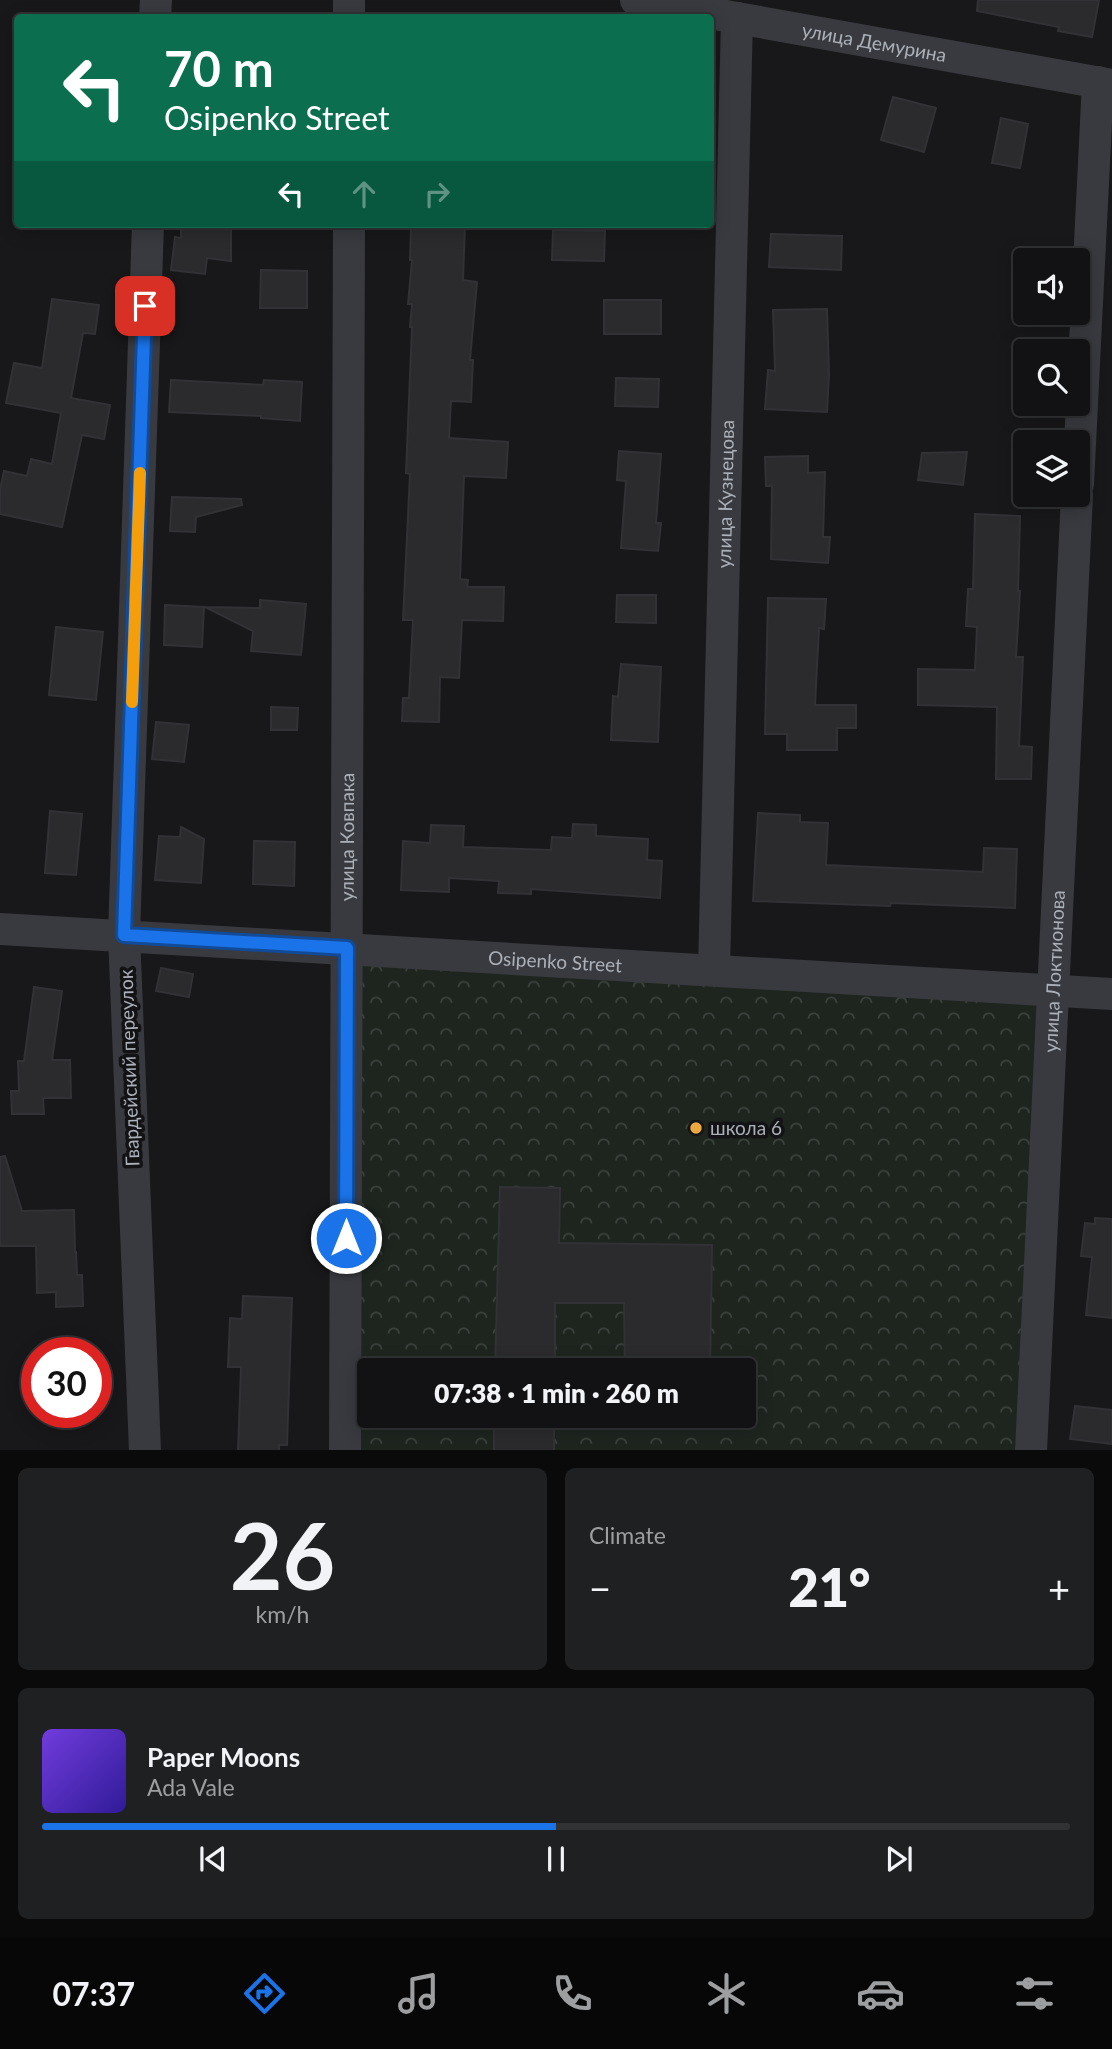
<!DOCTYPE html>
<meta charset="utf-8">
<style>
body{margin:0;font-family:Lato,sans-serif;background:#1f2022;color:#f1f3f6;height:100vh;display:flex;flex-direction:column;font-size:26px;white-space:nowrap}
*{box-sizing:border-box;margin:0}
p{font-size:23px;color:#9c9ea0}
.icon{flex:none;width:38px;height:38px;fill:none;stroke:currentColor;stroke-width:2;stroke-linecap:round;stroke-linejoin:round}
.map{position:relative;height:1450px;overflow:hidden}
.details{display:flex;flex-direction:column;gap:18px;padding:18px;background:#0a0a0b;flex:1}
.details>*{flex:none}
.top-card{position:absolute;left:14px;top:14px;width:700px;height:214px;border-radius:7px;box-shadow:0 4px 18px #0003,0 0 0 2px #313234;background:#0b6e4f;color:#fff;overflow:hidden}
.tools{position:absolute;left:1013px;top:248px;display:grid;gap:14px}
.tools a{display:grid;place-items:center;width:77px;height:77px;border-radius:7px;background:#121214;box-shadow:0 4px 18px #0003,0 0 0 2px #313234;font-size:35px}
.speed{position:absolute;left:21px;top:1337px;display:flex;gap:14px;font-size:35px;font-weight:700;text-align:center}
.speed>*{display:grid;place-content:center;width:91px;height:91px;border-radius:50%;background:#121214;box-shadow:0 4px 18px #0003,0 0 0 2px #313234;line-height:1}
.speed .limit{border:10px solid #d22;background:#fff;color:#111}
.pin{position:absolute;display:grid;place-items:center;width:60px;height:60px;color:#fff;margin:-30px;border-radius:14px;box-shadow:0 4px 10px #0006}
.me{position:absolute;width:77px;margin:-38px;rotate:0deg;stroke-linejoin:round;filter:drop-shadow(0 0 5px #0008)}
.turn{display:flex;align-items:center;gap:24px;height:147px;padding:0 35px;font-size:32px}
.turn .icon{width:91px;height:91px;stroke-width:2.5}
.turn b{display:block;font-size:49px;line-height:60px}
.lanes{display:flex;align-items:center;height:66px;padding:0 35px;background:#0003;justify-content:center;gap:35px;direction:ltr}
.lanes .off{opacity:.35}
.big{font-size:52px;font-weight:800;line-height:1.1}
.details .tile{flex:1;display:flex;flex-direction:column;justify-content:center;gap:10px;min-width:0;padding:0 24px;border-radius:10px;background:#1f2022}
.details .dial{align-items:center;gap:0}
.dial b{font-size:91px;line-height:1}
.song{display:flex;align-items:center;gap:21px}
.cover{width:84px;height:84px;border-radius:10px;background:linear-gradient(135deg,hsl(260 70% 55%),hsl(250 70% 35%))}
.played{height:7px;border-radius:4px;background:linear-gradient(90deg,#1a73e8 50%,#313234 50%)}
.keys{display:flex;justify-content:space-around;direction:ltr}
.heat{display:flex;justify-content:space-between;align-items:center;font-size:38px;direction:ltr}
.details .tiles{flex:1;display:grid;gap:18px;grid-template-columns:1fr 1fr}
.tile:last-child{grid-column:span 2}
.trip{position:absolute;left:357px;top:1358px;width:399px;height:70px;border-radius:7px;background:#121214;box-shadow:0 4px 18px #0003,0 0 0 2px #313234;font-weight:800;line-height:70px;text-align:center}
.menu{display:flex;height:112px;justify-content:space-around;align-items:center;background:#070708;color:#9c9ea0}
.menu .icon{width:49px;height:49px}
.menu .current{color:#1a73e8}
.menu b{font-size:32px;color:#f1f3f6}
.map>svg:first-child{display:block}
.park{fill:url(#park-crowns);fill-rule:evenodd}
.building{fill:#2b2b2e;stroke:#323236;stroke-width:2}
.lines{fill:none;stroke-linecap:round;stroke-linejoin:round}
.street{stroke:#393a3f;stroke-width:32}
.route-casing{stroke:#114b97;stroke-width:18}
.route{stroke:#1a73e8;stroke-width:12}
.slow{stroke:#f59e0b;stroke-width:12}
.poi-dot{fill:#eaa83f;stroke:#131315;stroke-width:2.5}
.labels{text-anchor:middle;stroke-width:7;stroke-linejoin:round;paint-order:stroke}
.street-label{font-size:19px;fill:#abb0b9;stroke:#131315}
.poi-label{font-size:19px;fill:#abb0b9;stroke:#131315;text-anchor:start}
</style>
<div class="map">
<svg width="1112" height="1451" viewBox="0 0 1112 1451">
<defs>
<pattern id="park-crowns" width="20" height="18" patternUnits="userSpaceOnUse" patternTransform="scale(1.75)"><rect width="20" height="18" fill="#1e251f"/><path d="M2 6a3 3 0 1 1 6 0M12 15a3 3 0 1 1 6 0" fill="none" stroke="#3c423d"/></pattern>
</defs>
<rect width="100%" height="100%" fill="#18181a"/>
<path class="park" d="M347,948L1053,991L1031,1450L345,1451ZM369,1370H744V1416H369Z"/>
<path class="building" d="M978,0H1099L1092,37L1058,31L1059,27L977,11Z
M893,97L936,108L924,152L881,140Z
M1001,118L1028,124L1020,168L992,163Z
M181,224H231V261L207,258L205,274L171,270L175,237L181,238Z
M437,224H465L463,280L477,282L470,360H473L471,402L451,401L449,438L508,442L506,478L464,476L460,579L468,580L467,587H504L503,621L462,620L459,678L440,677L439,722L402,721L403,698H409L413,620H403L410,474L406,473L412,327H410L412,304H408L412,260H410L411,226L436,227Z
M553,230L605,231L604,261L552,260Z
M771,234L842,236L841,270L769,267Z
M261,270L307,271V308H260Z
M52,299L99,305L95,334L83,333L71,398L110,405L104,439L82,435L62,527L0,514V490L4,471L27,476L31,459L52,464L61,413L6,403L14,363L42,368Z
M604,300H661V334H604Z
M827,309L829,374L827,412L765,409L768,370L775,371L773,310Z
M616,378L659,379L658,407L615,406Z
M171,380L263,385L264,380L302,382L300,421L261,418V416L169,412Z
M619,451L661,454L656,523H661L658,551L621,548L626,481L617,480Z
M967,452L963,485L918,480L922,453Z
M808,456V473L825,472L823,537H830L828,563L771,559L772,486H766L765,457Z
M172,497L241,499L242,505L196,517L195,532L170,531Z
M975,514L1020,516L1018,591H1020L1016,657H1023L1019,746L1032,747L1031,779H996L997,707L918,705V669L975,670L977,627L966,626L968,589H973Z
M617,595H656V623L616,622Z
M768,598L826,599L824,629L819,628L815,705H856V728H837V750H787V734H765Z
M260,600L306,604L301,655L251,651L253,631L205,607L260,608Z
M165,605L204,607L202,647L164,645Z
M56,627L103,632L96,700L49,695Z
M621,664L661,667L658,742L611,740L613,696L618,697Z
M271,707L298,708L297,730H271Z
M156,722L189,725L184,762L152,759Z
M50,811L82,814L76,875L45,873Z
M758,813L800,815V822L828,823L826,865L983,872L984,848L1017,849L1015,908L891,903L890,906L753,901Z
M573,824L596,825V836L648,839L647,860L662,861L660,898L531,889V894L498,893L499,881L449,878V892L401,890L403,841L430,843L431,825L464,826L463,847L551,850L552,837L572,838Z
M181,827L204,839L201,883L155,880L159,836L180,837Z
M254,841L295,842L294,886L253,884Z
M161,968L193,974L189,997L156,991Z
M34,987L62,991L52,1060H70L71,1098H43L44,1114H12L11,1091H19L18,1061H24Z
M5,1156L22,1211L74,1210L75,1252H76L77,1275H82L83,1306L56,1307V1292L37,1293L36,1246H0V1157Z
M500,1187L560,1188L559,1243L712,1245L710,1370H625L624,1303H555V1370H495Z
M1095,1218L1112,1219V1318L1086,1315L1092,1257L1081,1256L1085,1223L1095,1224Z
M243,1296L292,1298L287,1445H279V1451H238L241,1367H228L230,1318L242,1319Z
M1075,1406L1112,1410V1444L1070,1439Z
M494,1416H554V1451H494Z"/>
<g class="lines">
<g class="street">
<path id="s1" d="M636,0L1112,85"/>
<path d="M155,18L156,0"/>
<path d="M349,18V0"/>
<path d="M1078,484L1098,82"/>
<path id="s2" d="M0,929L1112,994"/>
<path id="s3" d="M714,970L737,18"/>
<path d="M145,1451L124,935L148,224"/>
<path id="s4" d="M345,1451L349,224"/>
<path id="s5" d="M1031,1451L1077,495"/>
</g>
</g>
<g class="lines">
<g class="route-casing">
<path id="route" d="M145,306L124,935L347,948L346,1238"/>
</g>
<use href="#route" class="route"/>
<path class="slow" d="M132,702L140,473"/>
</g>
<circle class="poi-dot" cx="696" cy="1128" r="7"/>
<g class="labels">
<g class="street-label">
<text dy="7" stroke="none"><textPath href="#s1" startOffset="242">улица Демурина</textPath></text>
<text dy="7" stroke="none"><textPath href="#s3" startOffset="476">улица Кузнецова</textPath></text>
<text dy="7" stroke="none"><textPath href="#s4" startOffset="614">улица Ковпака</textPath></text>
<text dy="7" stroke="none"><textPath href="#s2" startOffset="556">Osipenko Street</textPath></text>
<text dy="7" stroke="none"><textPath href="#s5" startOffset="480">улица Локтионова</textPath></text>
<text transform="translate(129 1068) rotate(-92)" y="7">Гвардейский переулок</text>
</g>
<g class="poi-label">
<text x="710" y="1135">школа 6</text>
</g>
</g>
</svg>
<div class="tools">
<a><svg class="icon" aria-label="sound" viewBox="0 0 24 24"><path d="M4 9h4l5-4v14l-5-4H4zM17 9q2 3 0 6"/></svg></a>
<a><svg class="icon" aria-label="search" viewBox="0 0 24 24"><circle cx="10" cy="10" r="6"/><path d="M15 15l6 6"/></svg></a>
<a><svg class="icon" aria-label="layers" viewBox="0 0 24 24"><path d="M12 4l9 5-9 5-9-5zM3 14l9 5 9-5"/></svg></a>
</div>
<div class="speed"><div class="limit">30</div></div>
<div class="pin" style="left:145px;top:306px;background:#d93025"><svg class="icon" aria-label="arrive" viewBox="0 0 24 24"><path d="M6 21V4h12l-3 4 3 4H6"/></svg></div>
<svg class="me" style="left:346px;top:1238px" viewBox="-20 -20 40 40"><circle r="17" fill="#1a73e8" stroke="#fff" stroke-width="3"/><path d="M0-11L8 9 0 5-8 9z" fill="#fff"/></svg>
<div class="trip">07:38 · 1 min · 260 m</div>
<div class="top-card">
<div class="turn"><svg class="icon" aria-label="left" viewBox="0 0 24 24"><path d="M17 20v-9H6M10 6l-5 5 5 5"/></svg><div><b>70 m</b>Osipenko Street</div></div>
<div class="lanes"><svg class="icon" aria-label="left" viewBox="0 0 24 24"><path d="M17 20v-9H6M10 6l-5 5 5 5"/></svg><svg class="icon off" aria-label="ahead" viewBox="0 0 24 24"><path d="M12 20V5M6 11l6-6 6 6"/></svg><svg class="icon off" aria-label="right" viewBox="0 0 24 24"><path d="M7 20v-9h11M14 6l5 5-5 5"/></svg></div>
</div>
</div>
<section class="details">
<div class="tiles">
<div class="tile dial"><b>26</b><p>km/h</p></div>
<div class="tile"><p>Climate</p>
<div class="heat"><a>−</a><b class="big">21°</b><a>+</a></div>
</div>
<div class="tile">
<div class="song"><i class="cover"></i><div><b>Paper Moons</b><p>Ada Vale</p></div></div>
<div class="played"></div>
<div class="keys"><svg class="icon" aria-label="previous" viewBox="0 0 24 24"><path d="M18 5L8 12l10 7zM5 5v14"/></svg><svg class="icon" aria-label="pause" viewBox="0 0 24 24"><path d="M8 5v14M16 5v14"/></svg><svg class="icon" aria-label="next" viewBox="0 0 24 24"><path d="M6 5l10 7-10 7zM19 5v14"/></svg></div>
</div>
</div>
</section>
<nav class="menu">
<b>07:37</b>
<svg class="icon current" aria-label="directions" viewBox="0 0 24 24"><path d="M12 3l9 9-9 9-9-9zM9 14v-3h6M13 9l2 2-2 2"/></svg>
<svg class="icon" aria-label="music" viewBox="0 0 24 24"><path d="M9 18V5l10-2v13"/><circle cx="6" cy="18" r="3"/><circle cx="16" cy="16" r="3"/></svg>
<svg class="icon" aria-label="phone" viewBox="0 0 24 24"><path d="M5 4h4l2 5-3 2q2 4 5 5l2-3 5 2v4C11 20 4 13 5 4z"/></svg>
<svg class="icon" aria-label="climate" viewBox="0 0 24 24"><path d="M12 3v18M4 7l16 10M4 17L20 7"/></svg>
<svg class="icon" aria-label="car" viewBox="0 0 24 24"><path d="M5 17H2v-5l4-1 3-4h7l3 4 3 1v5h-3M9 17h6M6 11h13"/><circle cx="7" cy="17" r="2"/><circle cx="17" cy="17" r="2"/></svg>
<svg class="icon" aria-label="filters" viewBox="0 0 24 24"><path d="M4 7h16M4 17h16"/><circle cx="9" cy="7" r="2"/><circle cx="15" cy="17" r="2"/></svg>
</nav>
